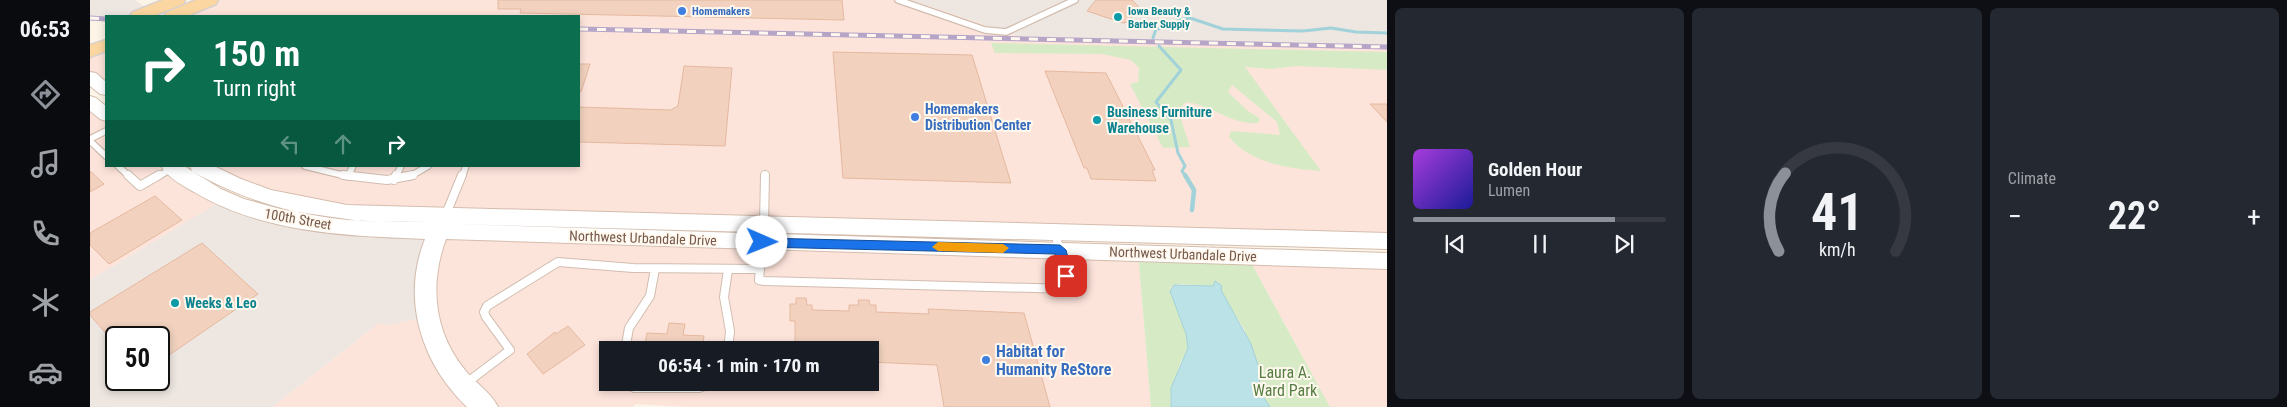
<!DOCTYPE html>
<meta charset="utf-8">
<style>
body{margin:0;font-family:"Roboto Condensed",sans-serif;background:#242831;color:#f1f3f6;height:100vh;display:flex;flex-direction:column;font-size:19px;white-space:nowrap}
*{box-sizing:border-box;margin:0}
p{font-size:16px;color:#9ea1a6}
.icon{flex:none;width:28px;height:28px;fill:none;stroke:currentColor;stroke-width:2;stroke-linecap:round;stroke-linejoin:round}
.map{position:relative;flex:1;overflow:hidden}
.panel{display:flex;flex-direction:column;gap:8px;padding:8px;background:#0d0f14;width:900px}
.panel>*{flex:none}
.banner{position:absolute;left:15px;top:15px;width:475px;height:152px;border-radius:0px;box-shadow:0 2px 8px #0003;background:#0b6e4f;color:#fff;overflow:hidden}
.speed{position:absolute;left:15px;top:326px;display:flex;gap:10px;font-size:25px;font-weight:700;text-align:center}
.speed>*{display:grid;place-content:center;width:65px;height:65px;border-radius:50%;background:#171b24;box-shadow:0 2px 8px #0003;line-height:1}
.speed .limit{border:2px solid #111;border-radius:8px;background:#fff;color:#111}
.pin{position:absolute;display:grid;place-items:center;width:42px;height:42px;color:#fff;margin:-21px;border-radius:10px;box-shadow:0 2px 8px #0006}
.me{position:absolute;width:55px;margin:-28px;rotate:91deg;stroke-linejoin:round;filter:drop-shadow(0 0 4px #0008)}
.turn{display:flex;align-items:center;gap:18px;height:105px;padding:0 25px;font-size:22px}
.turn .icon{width:65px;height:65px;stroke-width:2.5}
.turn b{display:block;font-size:35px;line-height:42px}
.lanes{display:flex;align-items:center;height:48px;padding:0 25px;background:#0003;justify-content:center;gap:25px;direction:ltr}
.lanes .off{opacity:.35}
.big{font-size:38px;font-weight:700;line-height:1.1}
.panel .tile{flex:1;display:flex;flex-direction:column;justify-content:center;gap:8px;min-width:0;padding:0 18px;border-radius:8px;background:#242831}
.panel .dial{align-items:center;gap:0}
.dial svg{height:130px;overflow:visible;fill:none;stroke:#363941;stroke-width:7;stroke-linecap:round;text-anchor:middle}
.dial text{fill:#f1f3f6;stroke:none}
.song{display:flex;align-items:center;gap:15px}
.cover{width:60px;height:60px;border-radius:8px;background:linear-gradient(135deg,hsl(280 70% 55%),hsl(240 70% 35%))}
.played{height:5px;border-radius:2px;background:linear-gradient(90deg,#8c9099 80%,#363941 80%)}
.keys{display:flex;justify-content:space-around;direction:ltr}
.heat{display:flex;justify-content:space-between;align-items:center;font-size:28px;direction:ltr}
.panel .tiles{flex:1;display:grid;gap:8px;grid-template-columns:repeat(3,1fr)}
.trip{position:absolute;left:509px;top:341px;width:280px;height:50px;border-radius:0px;background:#171b24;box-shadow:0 2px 8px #0003;font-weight:700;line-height:50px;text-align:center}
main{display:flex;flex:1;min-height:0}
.tabs{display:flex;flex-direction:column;width:90px;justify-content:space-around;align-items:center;background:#090b0e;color:#9ea1a6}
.tabs .icon{width:35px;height:35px}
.tabs .current{color:#8c9099}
.tabs b{font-size:22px;color:#f1f3f6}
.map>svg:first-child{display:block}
.commercial{fill:#fde4db;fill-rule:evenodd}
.industrial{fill:#ede6e1;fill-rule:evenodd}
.green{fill:#d6ebc5}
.water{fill:#bbe2e7;stroke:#a1d2d9}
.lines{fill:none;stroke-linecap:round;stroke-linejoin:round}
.stream-far1{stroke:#a1d2d9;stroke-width:3}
.stream{stroke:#a1d2d9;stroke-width:4.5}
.building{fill:#f2d2bf;stroke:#e5b89f}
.lane-far1-casing{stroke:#d1bdaf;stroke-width:8}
.lane-casing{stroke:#d1bdaf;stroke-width:10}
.secondary-casing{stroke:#d4bdad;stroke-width:2}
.primary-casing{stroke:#d9d1cd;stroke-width:3}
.lane-far1{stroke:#fff;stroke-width:5.5}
.lane{stroke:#fff;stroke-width:8}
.secondary{fill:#fff;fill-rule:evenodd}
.primary{fill:#fbd6a0;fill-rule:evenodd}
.rail-casing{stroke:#b6a5c7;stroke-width:5}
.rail{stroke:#fff8ee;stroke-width:3;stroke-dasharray:9;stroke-linecap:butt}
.route{fill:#1a73e8;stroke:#114b97}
.slow{fill:#f59e0b}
.shop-dot{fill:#3f7fe0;stroke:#fff8ee;stroke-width:2}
.culture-dot{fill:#0f9aa8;stroke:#fff8ee;stroke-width:2}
.labels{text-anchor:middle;stroke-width:4;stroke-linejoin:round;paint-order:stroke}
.far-shop-label{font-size:11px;font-weight:bold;fill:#366cbe;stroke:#fff8ee;text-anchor:start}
.far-culture-label{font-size:11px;font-weight:bold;fill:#0d838f;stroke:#fff8ee;text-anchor:start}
.shop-label{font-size:14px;font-weight:bold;fill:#366cbe;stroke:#fff8ee;text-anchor:start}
.culture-label{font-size:14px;font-weight:bold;fill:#0d838f;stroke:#fff8ee;text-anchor:start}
.street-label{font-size:14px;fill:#77594b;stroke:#fff8ee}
.near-shop-label{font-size:16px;font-weight:bold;fill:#366cbe;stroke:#fff8ee;text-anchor:start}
.near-park-label{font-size:16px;fill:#557d42;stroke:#fff8ee}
</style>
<main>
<nav class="tabs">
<b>06:53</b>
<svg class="icon current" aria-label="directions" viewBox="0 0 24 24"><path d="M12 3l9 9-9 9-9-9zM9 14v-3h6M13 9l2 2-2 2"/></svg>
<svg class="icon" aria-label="music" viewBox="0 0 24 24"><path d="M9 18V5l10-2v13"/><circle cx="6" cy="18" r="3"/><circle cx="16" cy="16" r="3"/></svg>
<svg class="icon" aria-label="phone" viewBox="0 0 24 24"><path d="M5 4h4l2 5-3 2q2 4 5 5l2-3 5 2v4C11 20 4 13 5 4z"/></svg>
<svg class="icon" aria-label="climate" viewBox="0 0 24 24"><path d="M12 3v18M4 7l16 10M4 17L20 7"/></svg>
<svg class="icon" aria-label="car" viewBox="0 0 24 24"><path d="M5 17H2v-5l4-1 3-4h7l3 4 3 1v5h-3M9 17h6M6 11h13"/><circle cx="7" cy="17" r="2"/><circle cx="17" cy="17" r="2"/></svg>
</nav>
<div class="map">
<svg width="1297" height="407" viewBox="0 0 1297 407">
<rect width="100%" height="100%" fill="#fdf4e8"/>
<path class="commercial" d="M120,0H822L936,39L1297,47V241L234,209L109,166H489V16H83Z
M16,45V91L0,77V52Z
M0,102L16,115V166H80L133,200L0,280Z
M349,232L1048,252L1061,407H598L545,404L543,407H182L289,323L298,325L337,317ZM518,350H780V382H518Z
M1158,257L1297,261V407H1240Z"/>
<path class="industrial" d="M0,0H45L61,11L49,16L0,18Z
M822,0H1297V47L936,39Z
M133,200L151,207L349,232L337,317L298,325L289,323L182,407H0V280ZM26,338H69V380H26Z"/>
<path class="green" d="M901,43L1297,52V70L1207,66L1180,69L1155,67L1231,171C1199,168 1161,164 1139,137L1141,131L1190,135L1187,122L1142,85L1138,92L1159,112L1170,118L1168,123C1141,125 1122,105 1096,102L1088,110L1100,147L1073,148L1040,84L1048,82L1049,68L1041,60L1012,54L905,53Z
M1048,252L1158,257L1240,407H1180L1170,392L1169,368L1154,329L1125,281L1124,286L1090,284L1081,287L1080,291L1096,334L1098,348L1090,364L1080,396L1081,407H1061Z"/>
<path class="water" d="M1125,281L1132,286L1131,290L1161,344L1169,368L1170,392L1180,407H1081V388L1098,348L1096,334L1080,291L1084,285L1123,286Z"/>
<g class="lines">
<path class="stream-far1" d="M1063,38L1066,29L1083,27L1088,20L1100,18L1133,29L1213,31L1241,28L1266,32L1297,33
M1069,46L1091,70L1066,102L1081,120L1088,153L1095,166L1092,171L1096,177"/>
<path class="stream" d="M1095,175L1104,190L1102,210"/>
</g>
<path class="building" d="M408,0H752L754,20L430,13L431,9H408Z
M1006,0H1042L1049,7L1038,22L1033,23L997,11Z
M743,52L882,55L921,183L753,178Z
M489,64H500L491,92H489Z
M594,66L642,68L635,146L489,142V107L581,110L588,106Z
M955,71L1016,73L1065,170H1062L1066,181L1001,179L997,168H994Z
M1280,104H1297V122Z
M0,171L14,184L0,192Z
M65,196L92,220L19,264L0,245V233Z
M112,243L168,294L69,362V338H20L0,315V312Z
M706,298H716L717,305H722V310L759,311V305H769L768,300H779L780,305H786V312L839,314L838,309L934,313L960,407H854L847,365L780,362V350H709V347H705V321H700V304H706Z
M579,323L595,324L593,335L614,336L612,350H554L557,333L577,334Z
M478,326L495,345L453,374L437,354L465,332L466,334Z"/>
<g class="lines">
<g class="lane-far1-casing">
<path id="lane-far1" d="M808,0L895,30L916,32L985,0
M0,139L16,131
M0,141L16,156
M28,166L40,177
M215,166L260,177
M258,176L263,166
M67,177L83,168
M306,177L311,166
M319,177L338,166
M372,177L376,166"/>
</g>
<g class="lane-casing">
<path id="lane" d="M38,175L50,186L69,175
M253,175L297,180L323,175
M304,180L306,175
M356,214L372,175
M674,224L675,175
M670,269L672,242
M638,270L634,297L640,331L638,350
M535,350L539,328L560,296L565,269
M536,382L544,388H609L625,382
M375,384L420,350L396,317L394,312L397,306L468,262L543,268L670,269L669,280L674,281L980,289L965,233"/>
</g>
<g class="secondary-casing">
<path id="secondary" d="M0,72L6,73L16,82V95L10,94L0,86Z
M0,96L6,98L16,106V121L10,119L0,111Z
M71,166H94L131,189L154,199L194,210L271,221L342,222C314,221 286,222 258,220C204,215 148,198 102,171L100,166H124L151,179L181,190L257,205L1297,233V249L362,224L1297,253V269L356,239C339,285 344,332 375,370C385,383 401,392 408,407H377C331,363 311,299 335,239C256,236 173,233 104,192C93,186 77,177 71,166Z"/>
</g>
<g class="primary-casing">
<path id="primary" d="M73,0H95L93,4L63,16H40L43,12Z
M106,0H128L126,4L97,16H74L77,12Z
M16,40V51L0,57V45Z"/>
</g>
<use href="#lane-far1" class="lane-far1"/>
<use href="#lane" class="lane"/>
<use href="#secondary" class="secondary"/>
<use href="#primary" class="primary"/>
<g class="rail-casing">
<path id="rail" d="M0,18L16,19
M489,29L1297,47"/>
</g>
<use href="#rail" class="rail"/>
</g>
<path class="route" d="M672,238L970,245L976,250L983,276L981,279H972L965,254L672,247L666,242Z"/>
<path class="slow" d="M848,242L913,244L919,248L913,253L848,251L842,247Z"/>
<g class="shop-dot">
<circle cx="592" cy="11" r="5"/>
<circle cx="825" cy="117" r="5"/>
<circle cx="896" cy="360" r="5"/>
</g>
<g class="culture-dot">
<circle cx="1028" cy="17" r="5"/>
<circle cx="1007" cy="120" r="5"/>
<circle cx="85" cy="303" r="5"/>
</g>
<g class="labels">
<g class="far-shop-label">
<text x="602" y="15">Homemakers</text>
</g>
<g class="far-culture-label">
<text x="1038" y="15">Iowa Beauty &amp;<tspan x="1038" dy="13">Barber Supply</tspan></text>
</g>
<g class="shop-label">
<text x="835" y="114">Homemakers<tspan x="835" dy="16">Distribution Center</tspan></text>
</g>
<g class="culture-label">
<text x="1017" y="117">Business Furniture<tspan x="1017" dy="16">Warehouse</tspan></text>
<text x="95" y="308">Weeks &amp; Leo</text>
</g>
<g class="street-label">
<text transform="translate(208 219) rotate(10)" y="5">100th Street</text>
<text transform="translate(553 238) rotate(2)" y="5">Northwest Urbandale Drive</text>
<text transform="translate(1093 254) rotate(2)" y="5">Northwest Urbandale Drive</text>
</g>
<g class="near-shop-label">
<text x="906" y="357">Habitat for<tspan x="906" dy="18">Humanity ReStore</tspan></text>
</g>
<g class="near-park-label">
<text x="1195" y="378">Laura A.<tspan x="1195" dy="18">Ward Park</tspan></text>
</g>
</g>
</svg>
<div class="speed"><div class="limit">50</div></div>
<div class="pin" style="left:976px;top:276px;background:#d93025"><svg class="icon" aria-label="arrive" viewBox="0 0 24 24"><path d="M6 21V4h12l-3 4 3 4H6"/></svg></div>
<svg class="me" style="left:672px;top:242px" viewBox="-20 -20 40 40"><circle r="19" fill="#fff"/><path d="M0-13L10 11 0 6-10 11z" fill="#1a73e8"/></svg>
<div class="trip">06:54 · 1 min · 170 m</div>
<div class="banner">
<div class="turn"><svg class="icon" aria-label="right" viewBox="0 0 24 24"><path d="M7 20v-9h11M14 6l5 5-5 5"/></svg><div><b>150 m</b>Turn right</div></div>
<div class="lanes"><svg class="icon off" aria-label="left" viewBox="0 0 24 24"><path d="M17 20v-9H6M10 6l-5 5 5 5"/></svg><svg class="icon off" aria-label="ahead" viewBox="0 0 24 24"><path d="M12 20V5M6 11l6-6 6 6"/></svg><svg class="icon" aria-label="right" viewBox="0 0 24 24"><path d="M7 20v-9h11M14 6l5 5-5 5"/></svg></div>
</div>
</div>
<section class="panel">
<div class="tiles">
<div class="tile">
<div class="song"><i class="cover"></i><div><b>Golden Hour</b><p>Lumen</p></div></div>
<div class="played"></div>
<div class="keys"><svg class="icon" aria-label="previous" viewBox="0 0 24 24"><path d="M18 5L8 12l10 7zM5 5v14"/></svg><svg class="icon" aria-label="pause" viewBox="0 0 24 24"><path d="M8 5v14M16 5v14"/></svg><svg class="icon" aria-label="next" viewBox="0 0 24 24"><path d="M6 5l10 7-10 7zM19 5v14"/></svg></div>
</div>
<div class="tile dial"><svg viewBox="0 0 100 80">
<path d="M14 69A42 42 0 1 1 86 69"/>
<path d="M14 69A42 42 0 0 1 18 21" stroke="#8c9099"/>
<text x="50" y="56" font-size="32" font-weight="700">41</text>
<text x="50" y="72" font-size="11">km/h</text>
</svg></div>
<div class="tile"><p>Climate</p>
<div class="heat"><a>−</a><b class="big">22°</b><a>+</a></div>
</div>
</div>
</section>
</main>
